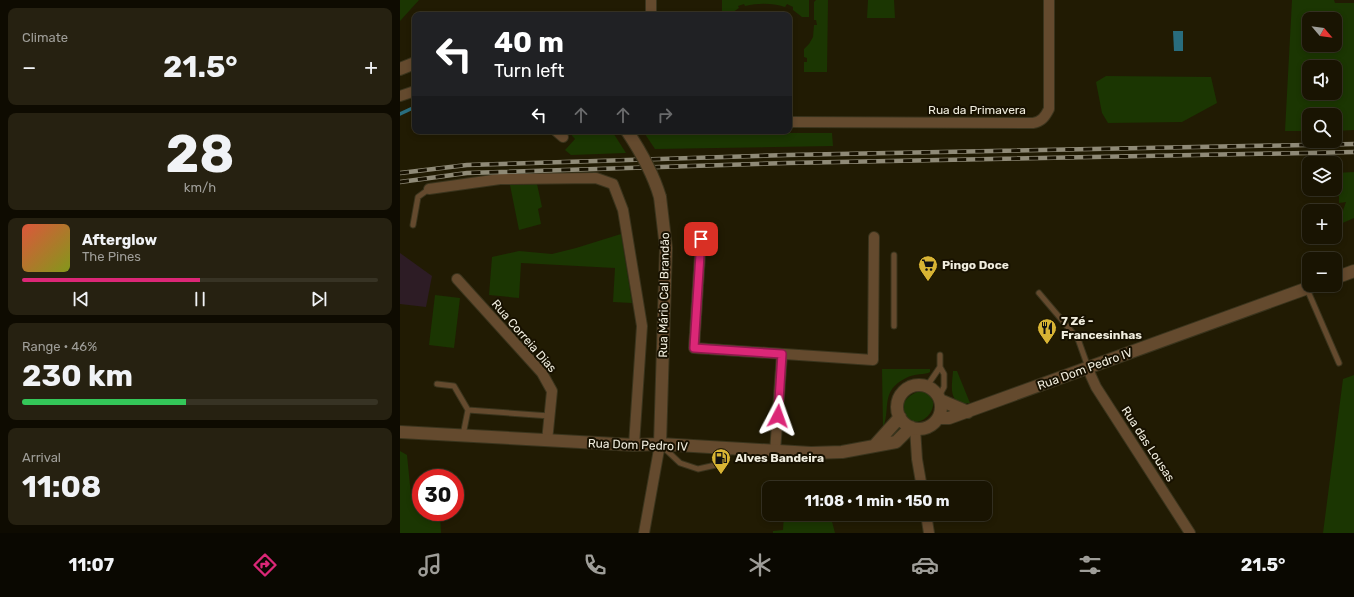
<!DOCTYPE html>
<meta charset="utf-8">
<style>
body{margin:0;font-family:Rubik,sans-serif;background:#262111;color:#f1f3f6;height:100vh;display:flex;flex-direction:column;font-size:15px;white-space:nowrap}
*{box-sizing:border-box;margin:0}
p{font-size:13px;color:#9f9e99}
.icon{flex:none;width:22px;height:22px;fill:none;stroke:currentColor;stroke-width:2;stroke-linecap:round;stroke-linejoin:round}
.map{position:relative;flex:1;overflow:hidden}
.sheet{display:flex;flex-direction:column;gap:8px;padding:8px;background:#0e0b01;width:400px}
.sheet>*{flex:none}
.guide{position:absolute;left:12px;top:12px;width:380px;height:122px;border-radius:8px;box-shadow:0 2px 6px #0003,0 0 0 1px #373324;background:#202124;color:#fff;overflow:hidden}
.needle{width:26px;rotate:119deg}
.fabs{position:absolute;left:902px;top:12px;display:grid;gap:8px}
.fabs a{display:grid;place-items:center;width:40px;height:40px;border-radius:8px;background:#191402;box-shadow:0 2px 6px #0003,0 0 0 1px #373324;font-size:20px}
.speed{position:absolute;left:12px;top:469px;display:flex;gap:8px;font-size:20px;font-weight:700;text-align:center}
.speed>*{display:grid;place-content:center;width:52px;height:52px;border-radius:50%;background:#191402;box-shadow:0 2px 6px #0003,0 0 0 1px #373324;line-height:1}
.speed .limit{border:6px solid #d22;background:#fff;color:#111}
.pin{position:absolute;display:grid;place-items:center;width:34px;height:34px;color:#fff;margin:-17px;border-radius:8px;box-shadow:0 2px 6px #0006}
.me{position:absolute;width:44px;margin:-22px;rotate:4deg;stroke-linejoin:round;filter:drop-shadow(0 0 3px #0008)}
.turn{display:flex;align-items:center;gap:14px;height:84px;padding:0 16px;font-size:18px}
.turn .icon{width:52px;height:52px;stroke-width:2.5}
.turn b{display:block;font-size:28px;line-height:34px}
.lanes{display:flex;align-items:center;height:38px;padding:0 16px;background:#0003;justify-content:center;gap:20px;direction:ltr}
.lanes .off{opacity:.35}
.big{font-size:30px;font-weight:700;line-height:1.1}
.sheet .widget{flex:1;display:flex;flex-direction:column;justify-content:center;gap:6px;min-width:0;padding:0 14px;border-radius:8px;background:#262111}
.sheet .dial{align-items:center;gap:0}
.dial b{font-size:52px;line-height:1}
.song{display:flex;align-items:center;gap:12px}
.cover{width:48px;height:48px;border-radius:6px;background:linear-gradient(135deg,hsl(10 70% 55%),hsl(70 70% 35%))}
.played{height:4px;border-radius:2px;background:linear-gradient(90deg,#db2777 50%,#373324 50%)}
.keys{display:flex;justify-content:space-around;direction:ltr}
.heat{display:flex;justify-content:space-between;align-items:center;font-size:22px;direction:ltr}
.charge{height:6px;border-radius:3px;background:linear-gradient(90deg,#34c759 46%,#373324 0)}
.trip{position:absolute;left:362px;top:481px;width:230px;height:40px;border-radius:8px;background:#191402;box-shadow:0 2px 6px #0003,0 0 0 1px #373324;font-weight:700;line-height:40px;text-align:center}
.dock{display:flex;height:64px;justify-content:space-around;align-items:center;background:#0a0801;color:#9f9e99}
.dock .icon{width:28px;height:28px}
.dock .current{color:#db2777}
.dock b{font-size:18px;color:#f1f3f6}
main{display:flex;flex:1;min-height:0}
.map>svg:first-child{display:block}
.industrial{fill:#2d1c25}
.green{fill:#1b3602;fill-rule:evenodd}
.water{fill:#296d7e}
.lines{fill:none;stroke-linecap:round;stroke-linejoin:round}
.stream{stroke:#296d7e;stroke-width:3.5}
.service-casing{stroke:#3a341d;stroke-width:7}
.minor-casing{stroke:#3a341d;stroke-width:12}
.tertiary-casing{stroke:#3a341d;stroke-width:14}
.service{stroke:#644a2e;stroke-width:5}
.minor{stroke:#644a2e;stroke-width:10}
.tertiary{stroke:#644a2e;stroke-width:12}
.rail-casing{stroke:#8f8a77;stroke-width:4.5}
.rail{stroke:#171100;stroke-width:3;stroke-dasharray:9;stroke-linecap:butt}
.tertiary-bridge-casing{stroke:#3a341d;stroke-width:14;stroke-linecap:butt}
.tertiary-bridge{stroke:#644a2e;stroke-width:12}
.route-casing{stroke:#8e194d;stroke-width:10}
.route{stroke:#db2777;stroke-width:7}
.labels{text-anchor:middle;stroke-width:4;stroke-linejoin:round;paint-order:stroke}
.street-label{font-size:12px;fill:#f0edde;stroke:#171100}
.poi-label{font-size:12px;font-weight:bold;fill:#f0edde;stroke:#171100;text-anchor:start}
</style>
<main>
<section class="sheet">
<div class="widget"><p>Climate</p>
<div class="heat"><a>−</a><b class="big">21.5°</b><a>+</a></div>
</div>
<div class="widget dial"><b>28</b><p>km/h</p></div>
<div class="widget">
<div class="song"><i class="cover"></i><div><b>Afterglow</b><p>The Pines</p></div></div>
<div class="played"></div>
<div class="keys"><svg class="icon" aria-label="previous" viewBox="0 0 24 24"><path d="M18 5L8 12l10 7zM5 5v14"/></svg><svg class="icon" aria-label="pause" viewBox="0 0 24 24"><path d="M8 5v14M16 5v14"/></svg><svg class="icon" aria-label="next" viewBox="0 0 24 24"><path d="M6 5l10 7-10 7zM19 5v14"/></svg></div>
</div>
<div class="widget"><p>Range · 46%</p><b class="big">230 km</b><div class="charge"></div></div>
<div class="widget"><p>Arrival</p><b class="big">11:08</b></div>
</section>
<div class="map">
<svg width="954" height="533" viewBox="0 0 954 533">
<rect width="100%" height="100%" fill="#211b03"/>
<path class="industrial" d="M0,253L32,276L26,307L0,304Z"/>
<path class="green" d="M0,0H19L0,21Z
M322,0H409V17H402L393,10V7L387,4L385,7C372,3 359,3 345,6L344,4L338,6L339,8L329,15H322Z
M416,0H428L427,72H404V62H407V58L404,57V49L409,44L413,37L414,25H417L416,20H414V2Z
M468,0H494L495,18H467Z
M892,0H934L935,3H954V130L935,131V115H909V131H885ZM909,19H935V45H909ZM909,67H935V93H909Z
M706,76L811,77L817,103L782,122L708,123L702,113L696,82Z
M168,131H212L226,153L171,155L165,150L175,139Z
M243,131H251L252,133H432L433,146L255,149Z
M954,172V218L938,225L946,202L939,203V196H935V173Z
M137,184L142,207L138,209L141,224L119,230L110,185Z
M221,234L232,303L213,302L215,268L121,263L119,298L89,295L92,257L119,251L152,254L176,248Z
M35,295L60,298L54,348L29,345Z
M482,369H530V372C526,375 514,373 506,378C480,391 491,407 483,429Z
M553,371H557L570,403C547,406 552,386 553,371Z
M954,375V533H923L943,379Z
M521,391C549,399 522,433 507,418C495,407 509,393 521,391Z
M0,451L7,455L11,495L21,501V512H40L41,533H0Z
M384,514H430L435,533H373V531L383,530Z"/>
<path class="water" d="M773,31H783V51H774Z"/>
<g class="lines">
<path class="stream" d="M0,114L15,107"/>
<g class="service-casing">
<path id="service" d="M13,225L18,197L29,189
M907,289L939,363
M639,293L678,339L688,367
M494,326V255
M37,384L54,386L68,410
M527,386L540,367
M539,396L544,387V374L540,367V355
M63,435L68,410L150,416
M262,446L280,463L298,469L325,463L330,449"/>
</g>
<g class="minor-casing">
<path id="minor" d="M251,15V0
M0,96L15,91
M389,122L633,123C641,122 645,117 649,109V0
M156,131L163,137
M29,189L100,179L196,178L213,184L223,210L242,326L234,445
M311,234H306L301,239L294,348L473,360L474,237
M57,279L142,373L152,391L147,441
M688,368L691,376L696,387L790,533
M515,428L517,459L522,488
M375,452L382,354
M526,514L529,533
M244,533L260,444"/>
</g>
<g class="tertiary-casing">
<path id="tertiary" d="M0,69L15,63
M935,278L954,271
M497 407a22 22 0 1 1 44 0a22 22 0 1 1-44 0Z
M540,400L568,412
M538,418H549L916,285
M0,432L234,445L260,444L411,453L442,452L496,442L511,427
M260,444L266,248L260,197
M475,445L500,417"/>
</g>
<use href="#service" class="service"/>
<use href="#minor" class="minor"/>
<use href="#tertiary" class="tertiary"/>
<g class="rail-casing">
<path id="rail" d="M0,173L67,165L387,155L954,144
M0,182L67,173L387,163L954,152"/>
</g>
<use href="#rail" class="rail"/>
<g class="tertiary-bridge-casing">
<path id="tertiary-bridge" d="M227,131C241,152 253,173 260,197"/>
</g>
<use href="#tertiary-bridge" class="tertiary-bridge"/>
</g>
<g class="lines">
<g class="route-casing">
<path id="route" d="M301,239L294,348L382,354L378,416"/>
</g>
<use href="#route" class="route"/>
</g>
<defs>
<g id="supermarket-pin" transform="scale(1)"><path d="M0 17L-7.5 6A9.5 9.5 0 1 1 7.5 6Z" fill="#d8b434" stroke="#171100"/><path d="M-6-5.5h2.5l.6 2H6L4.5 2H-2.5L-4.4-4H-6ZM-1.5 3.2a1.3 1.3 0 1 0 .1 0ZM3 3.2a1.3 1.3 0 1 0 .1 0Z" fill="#111"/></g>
<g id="restaurant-pin" transform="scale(1)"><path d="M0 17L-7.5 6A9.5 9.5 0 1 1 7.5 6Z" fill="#d8b434" stroke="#171100"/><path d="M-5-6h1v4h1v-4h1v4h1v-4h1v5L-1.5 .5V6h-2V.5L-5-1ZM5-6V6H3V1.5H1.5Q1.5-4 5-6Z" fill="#111"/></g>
<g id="fuel-pin" transform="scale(1)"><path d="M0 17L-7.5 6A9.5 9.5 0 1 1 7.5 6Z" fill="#d8b434" stroke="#171100"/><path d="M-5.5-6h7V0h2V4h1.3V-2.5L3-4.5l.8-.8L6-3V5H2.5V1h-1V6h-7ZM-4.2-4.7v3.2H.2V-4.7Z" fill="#111"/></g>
</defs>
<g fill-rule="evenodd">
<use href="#supermarket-pin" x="528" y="265"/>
<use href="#restaurant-pin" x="647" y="328"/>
<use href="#fuel-pin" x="321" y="458"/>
</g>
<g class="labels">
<g class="street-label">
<text x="577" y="114">Rua da Primavera</text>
<text transform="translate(264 295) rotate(-89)" y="4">Rua Mário Cal Brandão</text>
<text transform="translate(124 336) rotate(49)" y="4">Rua Correia Dias</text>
<text transform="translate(685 369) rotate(-20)" y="4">Rua Dom Pedro IV</text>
<text transform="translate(748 444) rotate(57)" y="4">Rua das Lousas</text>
<text transform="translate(238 445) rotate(2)" y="4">Rua Dom Pedro IV</text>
</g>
<g class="poi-label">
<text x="542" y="269">Pingo Doce</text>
<text x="661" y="325">7 Zé -<tspan x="661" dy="14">Francesinhas</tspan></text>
<text x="335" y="462">Alves Bandeira</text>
</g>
</g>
</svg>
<div class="fabs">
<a><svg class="needle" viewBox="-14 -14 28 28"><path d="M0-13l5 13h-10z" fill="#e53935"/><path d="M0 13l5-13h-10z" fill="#9f9e99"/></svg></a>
<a><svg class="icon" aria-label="sound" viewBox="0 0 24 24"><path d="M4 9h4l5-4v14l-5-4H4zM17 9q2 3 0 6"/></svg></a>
<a><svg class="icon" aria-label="search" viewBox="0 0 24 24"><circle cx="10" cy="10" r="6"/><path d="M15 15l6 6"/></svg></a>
<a><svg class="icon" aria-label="layers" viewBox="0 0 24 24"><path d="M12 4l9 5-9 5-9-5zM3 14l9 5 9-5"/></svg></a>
<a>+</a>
<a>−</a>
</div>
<div class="speed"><div class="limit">30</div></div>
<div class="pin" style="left:301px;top:239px;background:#d93025"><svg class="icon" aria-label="arrive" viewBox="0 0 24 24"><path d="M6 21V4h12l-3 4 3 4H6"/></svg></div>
<svg class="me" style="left:378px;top:416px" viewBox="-20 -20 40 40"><path d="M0-17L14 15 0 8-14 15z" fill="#db2777" stroke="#fff" stroke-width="4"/></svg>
<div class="trip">11:08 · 1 min · 150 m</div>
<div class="guide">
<div class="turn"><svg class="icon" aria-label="left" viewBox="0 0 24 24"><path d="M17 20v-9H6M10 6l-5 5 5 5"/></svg><div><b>40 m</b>Turn left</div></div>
<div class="lanes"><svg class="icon" aria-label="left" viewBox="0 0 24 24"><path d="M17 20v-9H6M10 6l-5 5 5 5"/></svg><svg class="icon off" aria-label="ahead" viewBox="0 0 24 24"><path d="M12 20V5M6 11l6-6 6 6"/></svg><svg class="icon off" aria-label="ahead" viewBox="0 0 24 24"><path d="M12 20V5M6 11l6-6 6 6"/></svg><svg class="icon off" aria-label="right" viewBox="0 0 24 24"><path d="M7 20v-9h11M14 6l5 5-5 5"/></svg></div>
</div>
</div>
</main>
<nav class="dock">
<b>11:07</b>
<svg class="icon current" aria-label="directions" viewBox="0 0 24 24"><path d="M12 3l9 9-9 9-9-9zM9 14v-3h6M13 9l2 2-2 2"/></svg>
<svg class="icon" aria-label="music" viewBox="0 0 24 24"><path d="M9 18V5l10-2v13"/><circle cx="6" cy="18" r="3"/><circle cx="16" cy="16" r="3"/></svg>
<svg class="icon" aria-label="phone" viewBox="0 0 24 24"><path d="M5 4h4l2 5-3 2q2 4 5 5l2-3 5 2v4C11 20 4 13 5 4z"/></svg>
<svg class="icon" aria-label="climate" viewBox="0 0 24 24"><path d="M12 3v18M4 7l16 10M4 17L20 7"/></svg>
<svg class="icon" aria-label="car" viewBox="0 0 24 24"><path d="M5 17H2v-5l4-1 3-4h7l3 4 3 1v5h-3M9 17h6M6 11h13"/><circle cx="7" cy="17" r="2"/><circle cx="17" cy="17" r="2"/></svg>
<svg class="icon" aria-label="filters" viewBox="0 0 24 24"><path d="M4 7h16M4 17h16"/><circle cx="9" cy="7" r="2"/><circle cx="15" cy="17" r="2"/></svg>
<b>21.5°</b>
</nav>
